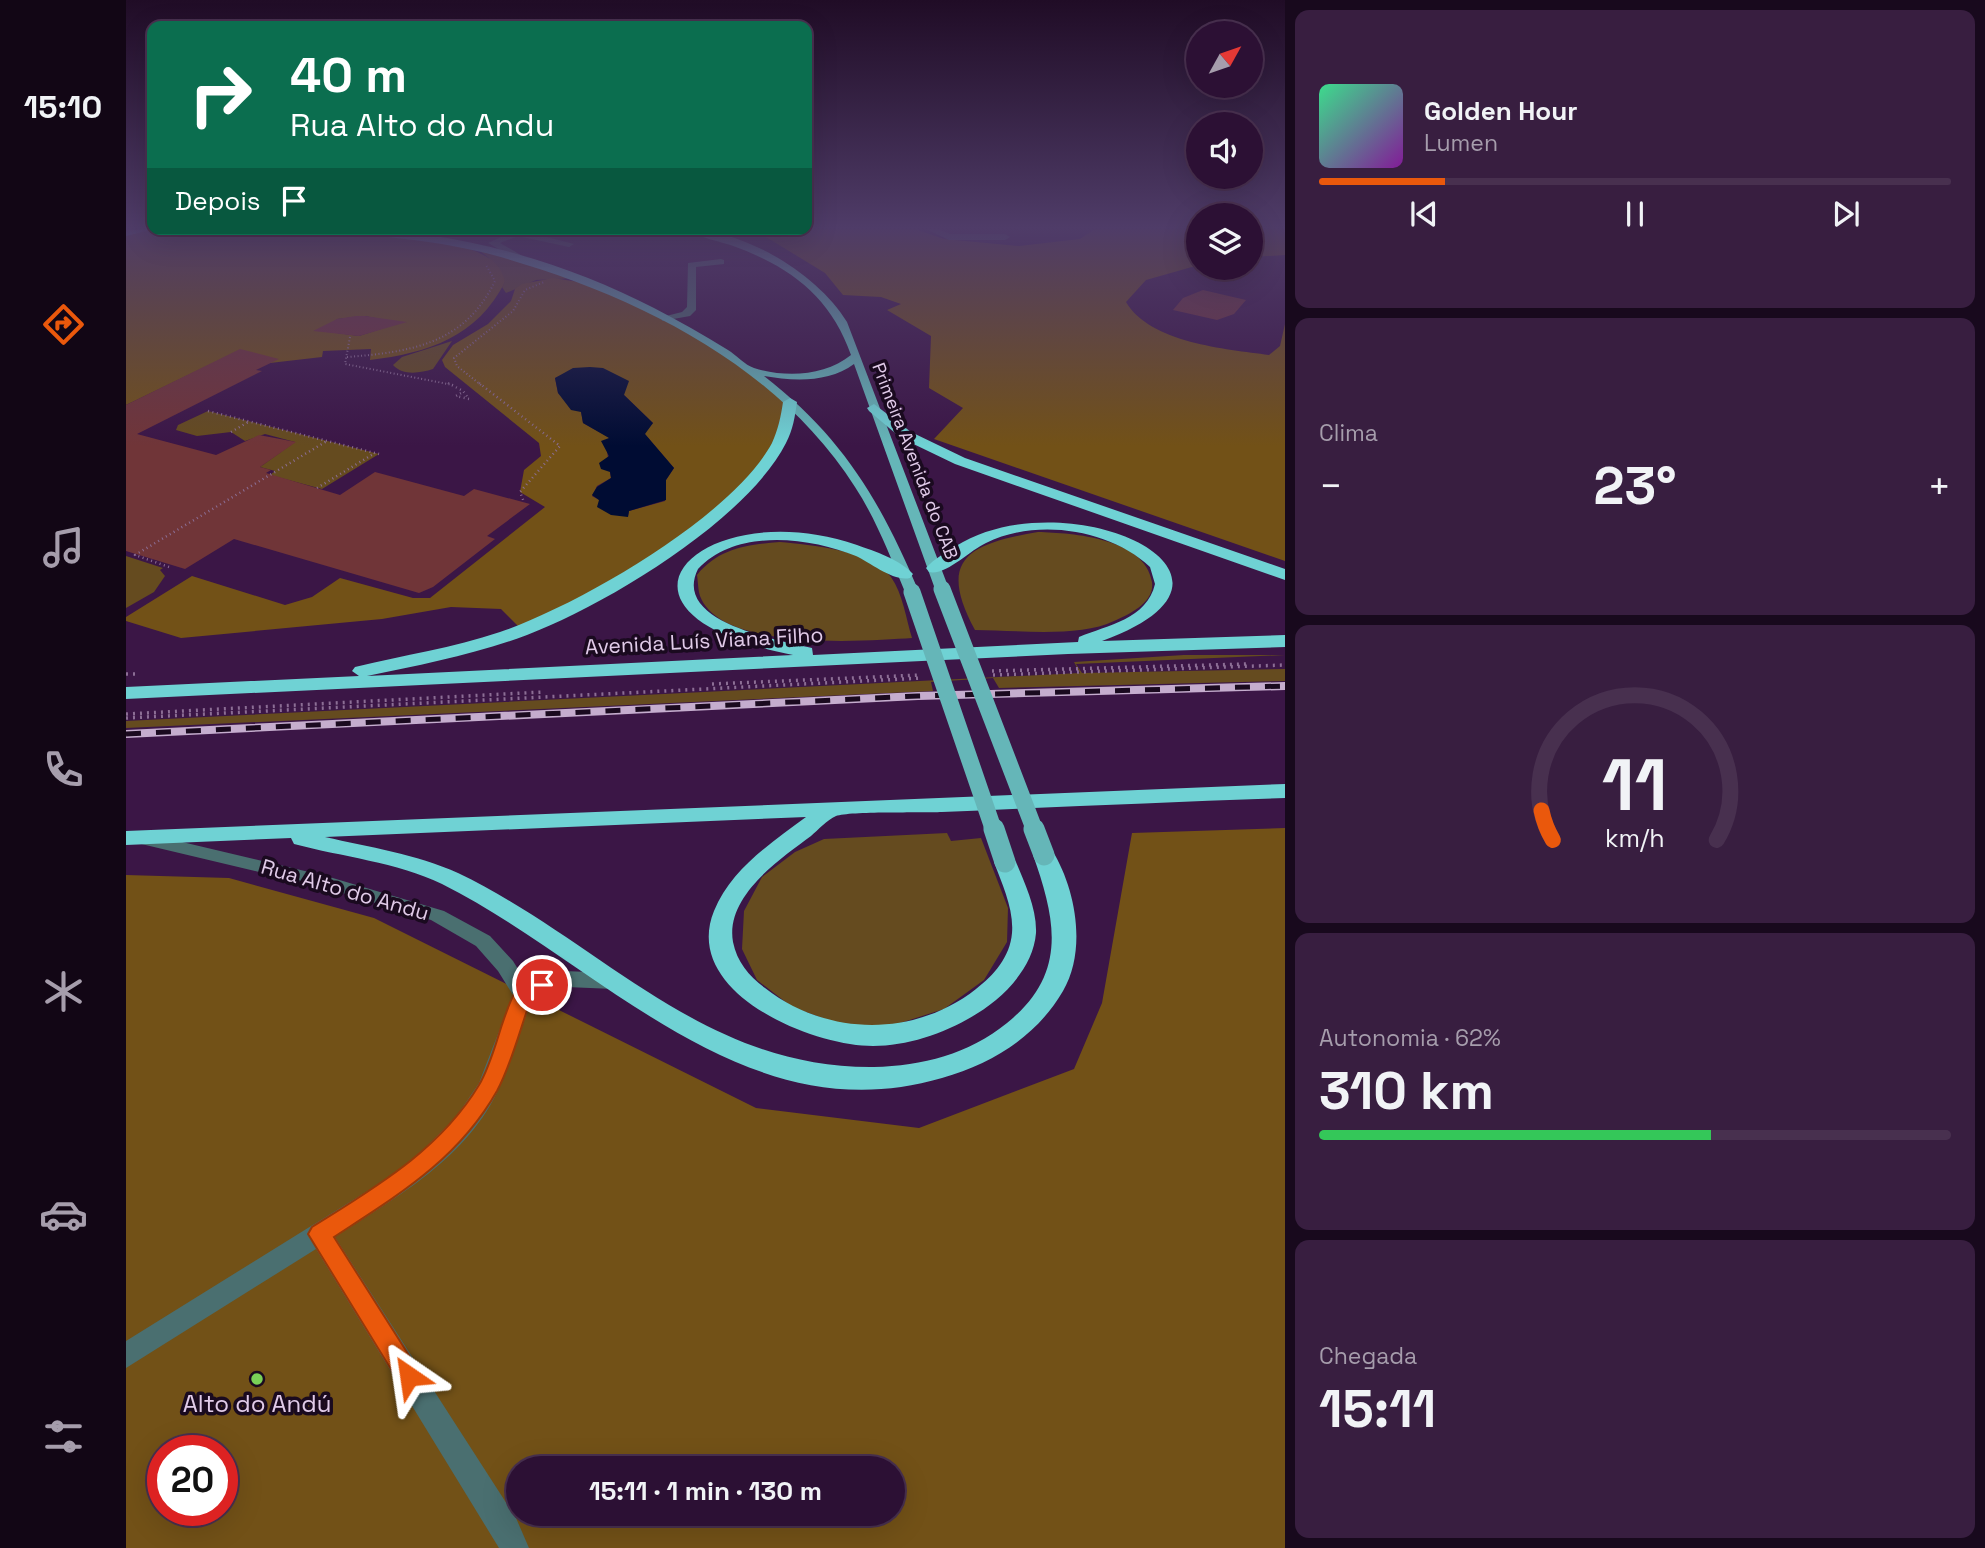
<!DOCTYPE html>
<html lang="pt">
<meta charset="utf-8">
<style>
body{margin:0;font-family:"Space Grotesk",sans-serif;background:#381e40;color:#f1f3f6;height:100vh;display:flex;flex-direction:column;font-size:26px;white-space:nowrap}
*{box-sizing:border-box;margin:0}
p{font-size:23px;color:#a69dac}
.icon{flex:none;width:38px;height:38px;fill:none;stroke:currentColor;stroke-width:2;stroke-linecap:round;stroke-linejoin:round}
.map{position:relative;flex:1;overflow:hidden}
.panel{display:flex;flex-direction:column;gap:10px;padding:10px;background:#18091d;width:700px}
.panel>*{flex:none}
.banner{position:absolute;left:21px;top:21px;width:665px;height:214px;border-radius:14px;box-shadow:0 7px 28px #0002,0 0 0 2px #48304f;background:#0b6e4f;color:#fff;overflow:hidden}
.needle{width:46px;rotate:50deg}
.tools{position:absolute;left:1060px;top:21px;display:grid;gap:14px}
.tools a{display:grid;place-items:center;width:77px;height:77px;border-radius:50%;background:#2c1034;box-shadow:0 7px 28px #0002,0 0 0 2px #48304f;font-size:35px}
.speed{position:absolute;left:21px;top:1435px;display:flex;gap:14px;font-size:35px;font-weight:700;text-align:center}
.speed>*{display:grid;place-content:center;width:91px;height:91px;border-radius:50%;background:#2c1034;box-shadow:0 7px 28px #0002,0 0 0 2px #48304f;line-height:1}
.speed .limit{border:10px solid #d22;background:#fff;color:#111}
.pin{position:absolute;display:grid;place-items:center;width:60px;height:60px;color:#fff;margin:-30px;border:4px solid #fff;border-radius:50%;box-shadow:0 2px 7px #0007}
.me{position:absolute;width:77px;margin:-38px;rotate:328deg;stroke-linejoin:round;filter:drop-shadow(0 0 5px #0008)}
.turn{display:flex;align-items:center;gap:24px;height:147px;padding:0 28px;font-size:32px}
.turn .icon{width:91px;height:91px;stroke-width:2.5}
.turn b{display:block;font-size:49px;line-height:60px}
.then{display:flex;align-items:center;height:66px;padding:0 28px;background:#0003;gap:14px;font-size:26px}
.big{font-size:52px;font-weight:700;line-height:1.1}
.panel .card{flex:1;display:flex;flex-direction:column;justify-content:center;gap:10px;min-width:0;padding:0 24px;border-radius:14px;background:#381e40}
.panel .dial{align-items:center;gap:0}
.dial svg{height:182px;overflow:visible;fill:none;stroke:#48304f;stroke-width:7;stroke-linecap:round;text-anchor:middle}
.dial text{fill:#f1f3f6;stroke:none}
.song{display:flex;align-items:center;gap:21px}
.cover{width:84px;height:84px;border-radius:10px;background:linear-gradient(135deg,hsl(150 70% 55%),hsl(290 70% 35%))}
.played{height:7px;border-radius:4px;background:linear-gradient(90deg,#ea580c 20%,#48304f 20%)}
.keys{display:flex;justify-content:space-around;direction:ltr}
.heat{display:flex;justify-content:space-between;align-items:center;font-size:38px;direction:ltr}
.charge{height:10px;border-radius:5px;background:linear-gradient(90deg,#34c759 62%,#48304f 0)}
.trip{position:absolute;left:380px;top:1456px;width:399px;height:70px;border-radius:35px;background:#2c1034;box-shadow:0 7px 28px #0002,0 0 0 2px #48304f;font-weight:700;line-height:70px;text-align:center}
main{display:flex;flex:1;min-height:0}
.tab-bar{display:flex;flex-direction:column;width:126px;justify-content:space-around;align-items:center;background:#120615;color:#a69dac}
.tab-bar .icon{width:49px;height:49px}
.tab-bar .on{color:#ea580c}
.tab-bar b{font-size:32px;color:#f1f3f6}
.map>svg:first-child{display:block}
.green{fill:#654b1f}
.forest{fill:#725117;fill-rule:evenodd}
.water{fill:#000c33}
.building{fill:#703538}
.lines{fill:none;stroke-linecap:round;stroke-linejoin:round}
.path-far2{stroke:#8c6e95;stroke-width:2;stroke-dasharray:1 2.5;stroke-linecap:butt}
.path-far1{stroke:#8c6e95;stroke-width:2.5;stroke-dasharray:1 3.5;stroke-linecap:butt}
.path{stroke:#8c6e95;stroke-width:3.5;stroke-dasharray:2 5;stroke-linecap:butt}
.minor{fill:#4a6f70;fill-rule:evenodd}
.major{fill:#65b6b8;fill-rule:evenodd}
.highway{fill:#6fd2d4;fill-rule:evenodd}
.rail-casing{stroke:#c5adce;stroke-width:8}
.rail{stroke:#1a0a1f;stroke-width:5;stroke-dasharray:15;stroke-linecap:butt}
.major-bridge-far1{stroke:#65b6b8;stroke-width:17}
.major-bridge{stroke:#65b6b8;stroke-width:21}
.route{fill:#ea580c;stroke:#983908;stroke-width:2}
.poi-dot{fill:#7ad157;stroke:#1a0a1f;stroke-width:2.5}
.labels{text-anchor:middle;stroke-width:7;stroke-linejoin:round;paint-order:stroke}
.far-street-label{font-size:18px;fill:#e1cbe9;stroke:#1a0a1f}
.street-label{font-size:21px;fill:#e1cbe9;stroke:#1a0a1f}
.near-poi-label{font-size:24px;fill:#e1cbe9;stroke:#1a0a1f}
</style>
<main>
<nav class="tab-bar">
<b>15:10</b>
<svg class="icon on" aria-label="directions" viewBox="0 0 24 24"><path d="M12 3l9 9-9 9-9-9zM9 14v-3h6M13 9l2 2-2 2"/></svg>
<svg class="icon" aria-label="music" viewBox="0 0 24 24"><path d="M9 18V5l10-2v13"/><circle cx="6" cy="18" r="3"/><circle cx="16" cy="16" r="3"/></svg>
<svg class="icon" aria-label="phone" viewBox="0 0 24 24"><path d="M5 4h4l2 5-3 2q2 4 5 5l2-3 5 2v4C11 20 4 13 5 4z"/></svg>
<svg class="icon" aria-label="climate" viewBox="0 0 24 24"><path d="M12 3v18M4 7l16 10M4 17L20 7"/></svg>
<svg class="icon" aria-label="car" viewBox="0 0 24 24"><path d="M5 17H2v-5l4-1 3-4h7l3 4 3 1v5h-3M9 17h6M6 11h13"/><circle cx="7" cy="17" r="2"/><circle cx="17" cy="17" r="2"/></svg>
<svg class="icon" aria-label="filters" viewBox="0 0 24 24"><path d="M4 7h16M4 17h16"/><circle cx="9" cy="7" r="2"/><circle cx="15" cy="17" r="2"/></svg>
</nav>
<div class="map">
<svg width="1159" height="1548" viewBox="0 0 1159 1548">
<rect width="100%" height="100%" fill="#3b1646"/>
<path class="green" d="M350,248L450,278L410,280L380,293L376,287L379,282L363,258Z
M326,341L307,369C294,373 277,376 267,365L276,357Z
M82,411L253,454L196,489L144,475L149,471L134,467L169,442L139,434L119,441L105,432L71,436L50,430L52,425Z
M912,532C947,533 1019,538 1026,582C1029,602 1004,614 988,621C953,638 889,630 849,630C810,558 844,544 912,532Z
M654,542C685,545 745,550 765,577C777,594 780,619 786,638C740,641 595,652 574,596C572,590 572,581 571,575C593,548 621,545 654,542Z
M0,556L37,568L34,570L39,576L28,592L0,608Z
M1058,655H1159L950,664L956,673L1159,669V681L873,688L867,678L805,682L807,691L0,728V721L954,673L948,662Z
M821,833L825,841L855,838L882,908L881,942L858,980L818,1009L768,1025H716L666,1007L631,980L616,949L618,911L636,877L669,852L698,839Z"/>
<path class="forest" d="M24,229C111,229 198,226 284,237C310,241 339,244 361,257C372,263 376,271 379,282C351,337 302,353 244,360L245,349L197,351L196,357L144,363L114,350L0,405V234ZM239,316L254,319L255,329L233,336L203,332L211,319Z
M627,229H789L818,239L893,246L954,239L969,229H1073V265L1020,280L1000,302C1024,343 1100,349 1143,355L1154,346L1159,324V561L808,439L837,408L803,388L805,336L761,310L775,304L755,297L717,295L699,273Z
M1125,229H1159V255L1125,257Z
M427,278L466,284L585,344L664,402L656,436L603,500L499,579L396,630L375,609L325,607L256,619L55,638L0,621V617L66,576L159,605L186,597L214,578L287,598H304L419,507L394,492L398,470L415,456L413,443L319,367L316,360L327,345L362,324L385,301L389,289L396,284ZM440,373L498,395L527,423L518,433L548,468L540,480L539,501L503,511L502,516L466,496L471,486L485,478L481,451L484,438L457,423L455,411L432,393L429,378Z
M1159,828V1548H0V875L103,878L248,918L630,1108L793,1128L948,1069L976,1003L1006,833ZM37,1451H96V1510H37ZM392,1468H766V1514H392Z"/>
<path class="water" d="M464,367L477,368L503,381L498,395L527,423L519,434L548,468L540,480V500L503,511L502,517L485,515L471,507L473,500L466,495L471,487L485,478L484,472L475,469L473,463L483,456L475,441L483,438L457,423L455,412L445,410L432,393L429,378L447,368Z"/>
<path class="building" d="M1077,290L1120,300L1108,314L1091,320L1047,310L1057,298Z
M230,316H239L281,322L233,336L187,331L211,319Z
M114,349L153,359L130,370L136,371L11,434L90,455L133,435L170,442L134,467L145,470L140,473L214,495L249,472L338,496L348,489L404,504L361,536L369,539L307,587L293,593L108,539L59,569L0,551V405Z"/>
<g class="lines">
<path class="path-far2" d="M198,229L211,231
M224,337L219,364L327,385
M221,357C285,352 339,344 369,281L360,265
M355,385L331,366L328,358L387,311L399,290L418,282"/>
<path class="path-far1" d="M322,383L337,391L343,399L330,396L337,392
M353,383L434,446L394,492L398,502
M82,411L253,454
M105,432L124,421
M191,488L249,453
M43,567L9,555L201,441"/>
<path class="path" d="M866,671L1120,664
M0,674H12
M867,675L1159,665
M586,684L795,675
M0,714L417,692
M0,718L797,678"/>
<path class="minor" d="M393,229H405L401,232L448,244L443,247L392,236L374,243L400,258V262L397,263L362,243Z
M800,229H812L824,234H879L884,237L879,240H823Z
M595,259L598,260V264L570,267V310L564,316L536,321V317L556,312L561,307L562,263Z
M14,832L200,876L318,911L364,936L387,961L402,985L438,971L488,973L495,976L498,981L495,986L488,989L440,987L406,1000C395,1028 386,1058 374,1086C343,1157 271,1197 209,1237L390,1518L403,1548H373L190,1249L0,1368V1341L280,1167L330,1117L353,1083L387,995L372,971L350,946L305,920L200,888L7,842L5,838L7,834Z"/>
<path class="major" d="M28,229L0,236V230Z
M220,229C324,229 435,260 528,308C553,321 578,335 602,350C610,355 619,365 628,368C660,378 699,376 725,355C705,298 666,268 610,247C594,241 573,238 559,229C617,229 691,273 721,322L823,589L816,593L809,589L728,364C703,383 667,381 638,376C717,437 755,502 793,592L791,595H781L779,592C764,556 750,519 729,487C648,360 500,291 360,253C331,246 301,241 271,238C256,236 233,237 220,229Z"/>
<path class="highway" d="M664,398L671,402C669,416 667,430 660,443C621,520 480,605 401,635C350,654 295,665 241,676L667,655C450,612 578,492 731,545C748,551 775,560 787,574L784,578C768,582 745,563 730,556C683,537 610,528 572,569C545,623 654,640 686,648L687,655L952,642L953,637C982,625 1021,619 1029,584L1024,567C984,529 910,518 860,543C844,550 820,576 803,572L800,568C808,559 820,552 830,546C941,477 1159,575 976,641L1159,635V647L942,654L0,699V687L233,676L226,671L229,667C278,655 327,648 374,632C453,605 606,517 646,443C652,430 655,416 657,402Z
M748,404L785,432L839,458L1159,569V580L829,464L775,438L743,411L741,408Z
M1159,784V798C1045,802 930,807 816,812C795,813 724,811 710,816C701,820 692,830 685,836C654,859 599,896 607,942C611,962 623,976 639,988C700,1036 788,1038 850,989C868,975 884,957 886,933C888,909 876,884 868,862L871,857H887L890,862C899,884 911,909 910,933C908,960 889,984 870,1000C837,1027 789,1046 747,1046C685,1046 555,992 588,911C605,869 645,843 680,817L199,837C243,847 290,854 332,873C476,942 576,1069 748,1067C796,1066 843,1054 881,1023C942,974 930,920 907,855L910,850H926C950,889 961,950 937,991C910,1037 867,1063 816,1078C617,1136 476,964 316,884C270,862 217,857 168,844L165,838L0,845V831Z"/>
<g class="rail-casing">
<path id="rail" d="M0,734L792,696L1159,686"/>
</g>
<use href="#rail" class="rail"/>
<path class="major-bridge-far1" d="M816,589L909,831
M786,592L868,831"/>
<path class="major-bridge" d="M868,829L879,862
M908,829L918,855"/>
</g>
<linearGradient id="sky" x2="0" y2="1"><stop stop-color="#200c26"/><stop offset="0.51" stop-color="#4f3c68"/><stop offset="1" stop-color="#4f3c68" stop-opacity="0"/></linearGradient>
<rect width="1159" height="446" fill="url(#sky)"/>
<path class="route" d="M416,978L426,985L423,990L405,999C394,1029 386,1063 371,1091C332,1160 272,1195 208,1237L291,1368L295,1376L291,1384L283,1387L274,1384L182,1234L186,1227C248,1188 313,1151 353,1085C370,1056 374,1019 390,990Z"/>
<circle class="poi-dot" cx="131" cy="1379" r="7"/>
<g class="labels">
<g class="far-street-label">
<text transform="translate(789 461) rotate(69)" y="6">Primeira Avenida do CAB</text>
</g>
<g class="street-label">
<text transform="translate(578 641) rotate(-3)" y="7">Avenida Luís Viana Filho</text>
<text transform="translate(219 890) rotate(16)" y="7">Rua Alto do Andu</text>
</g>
<g class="near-poi-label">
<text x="131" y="1412">Alto do Andú</text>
</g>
</g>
</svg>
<div class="tools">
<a><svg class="needle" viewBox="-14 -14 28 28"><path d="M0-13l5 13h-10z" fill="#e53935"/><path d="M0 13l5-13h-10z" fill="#a69dac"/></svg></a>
<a><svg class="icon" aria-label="sound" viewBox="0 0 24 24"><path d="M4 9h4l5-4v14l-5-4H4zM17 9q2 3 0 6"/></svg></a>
<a><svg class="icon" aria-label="layers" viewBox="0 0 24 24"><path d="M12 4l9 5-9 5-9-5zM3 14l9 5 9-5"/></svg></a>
</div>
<div class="speed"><div class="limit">20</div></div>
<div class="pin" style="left:416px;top:985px;background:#d93025"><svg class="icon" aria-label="arrive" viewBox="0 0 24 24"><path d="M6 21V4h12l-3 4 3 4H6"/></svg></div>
<svg class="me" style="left:283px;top:1376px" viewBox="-20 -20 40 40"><path d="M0-17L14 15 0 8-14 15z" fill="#ea580c" stroke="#fff" stroke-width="4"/></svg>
<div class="trip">15:11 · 1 min · 130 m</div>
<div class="banner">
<div class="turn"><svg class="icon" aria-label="right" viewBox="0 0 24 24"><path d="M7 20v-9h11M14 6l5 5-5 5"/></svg><div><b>40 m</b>Rua Alto do Andu</div></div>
<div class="then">Depois<svg class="icon" aria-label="arrive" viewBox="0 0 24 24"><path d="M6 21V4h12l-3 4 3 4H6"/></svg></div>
</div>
</div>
<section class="panel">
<div class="card">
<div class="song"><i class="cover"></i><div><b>Golden Hour</b><p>Lumen</p></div></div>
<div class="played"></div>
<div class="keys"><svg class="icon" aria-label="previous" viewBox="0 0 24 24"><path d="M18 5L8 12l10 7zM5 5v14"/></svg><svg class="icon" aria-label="pause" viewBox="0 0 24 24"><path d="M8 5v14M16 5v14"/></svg><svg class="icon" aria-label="next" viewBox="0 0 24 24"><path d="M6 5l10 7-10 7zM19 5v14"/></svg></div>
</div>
<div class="card"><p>Clima</p>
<div class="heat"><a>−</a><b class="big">23°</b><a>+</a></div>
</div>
<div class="card dial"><svg viewBox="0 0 100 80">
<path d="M14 69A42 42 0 1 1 86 69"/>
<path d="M14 69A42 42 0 0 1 9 56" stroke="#ea580c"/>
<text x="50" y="56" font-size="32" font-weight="700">11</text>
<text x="50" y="72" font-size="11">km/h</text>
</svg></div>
<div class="card"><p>Autonomia · 62%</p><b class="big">310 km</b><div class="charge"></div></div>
<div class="card"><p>Chegada</p><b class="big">15:11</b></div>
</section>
</main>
